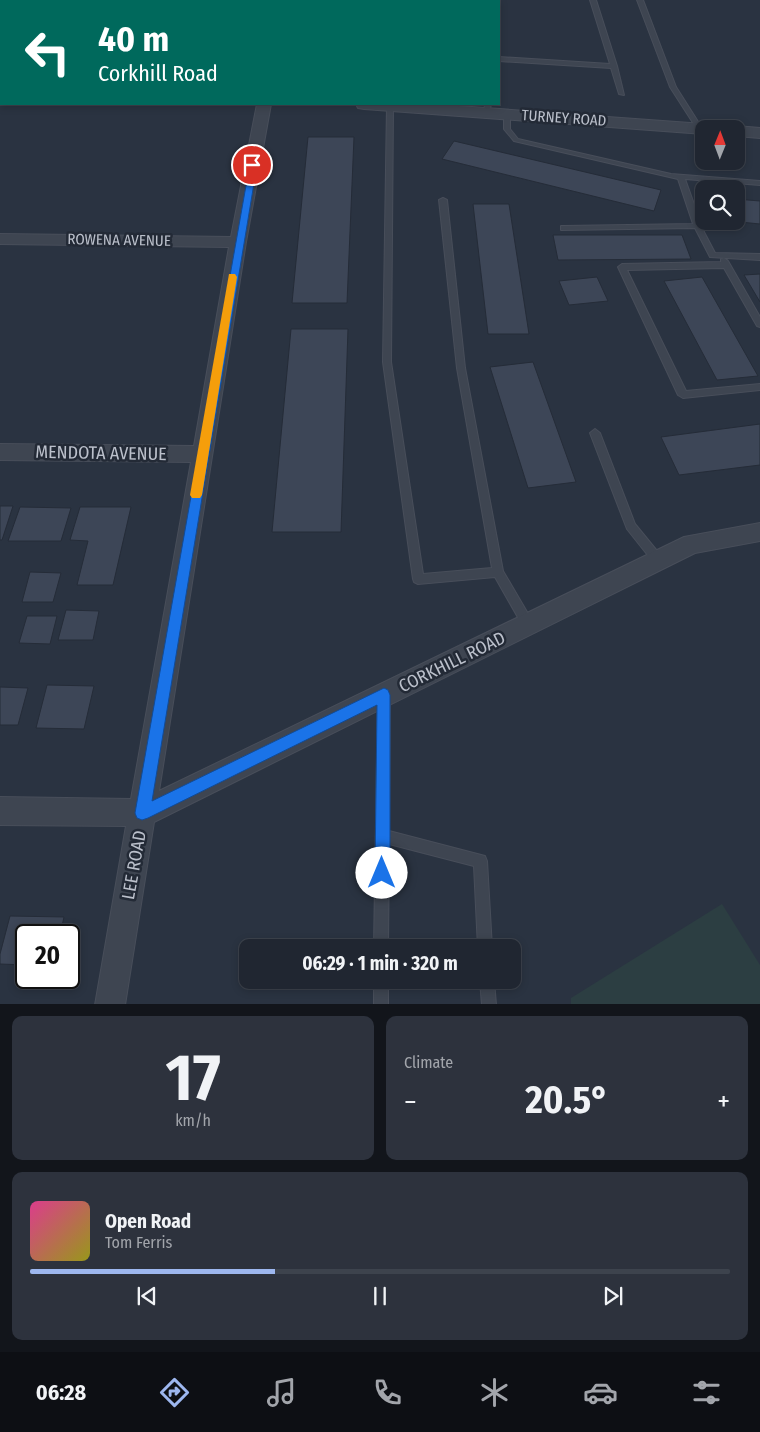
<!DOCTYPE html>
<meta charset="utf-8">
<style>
body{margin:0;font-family:"Fira Sans Condensed",sans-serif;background:#2d323d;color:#f1f3f6;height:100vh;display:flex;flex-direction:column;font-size:19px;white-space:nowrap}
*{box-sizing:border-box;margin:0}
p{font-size:16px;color:#a2a5ab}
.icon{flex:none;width:28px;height:28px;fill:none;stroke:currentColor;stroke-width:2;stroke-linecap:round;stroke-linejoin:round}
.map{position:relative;height:1004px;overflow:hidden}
.details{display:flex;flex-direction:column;gap:12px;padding:12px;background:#12151b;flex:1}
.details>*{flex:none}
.hud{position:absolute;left:0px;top:0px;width:500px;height:105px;box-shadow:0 2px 8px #0003,0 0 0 1px #3d434d;background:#00695c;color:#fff;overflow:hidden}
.needle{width:32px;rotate:1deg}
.buttons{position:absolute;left:695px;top:120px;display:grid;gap:10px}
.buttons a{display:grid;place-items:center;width:50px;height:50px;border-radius:10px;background:#202631;box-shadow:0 2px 8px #0003,0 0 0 1px #3d434d;font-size:25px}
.speed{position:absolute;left:15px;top:924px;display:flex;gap:10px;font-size:25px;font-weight:700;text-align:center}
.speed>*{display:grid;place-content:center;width:65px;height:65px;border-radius:50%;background:#202631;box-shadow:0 2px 8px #0003,0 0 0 1px #3d434d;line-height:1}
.speed .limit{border:2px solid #111;border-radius:8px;background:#fff;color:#111}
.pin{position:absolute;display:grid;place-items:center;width:42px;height:42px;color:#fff;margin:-21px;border:2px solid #fff;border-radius:50%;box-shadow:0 1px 5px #0007}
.me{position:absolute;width:55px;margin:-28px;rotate:0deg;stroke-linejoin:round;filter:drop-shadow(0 0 4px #0008)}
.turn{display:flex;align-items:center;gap:18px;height:105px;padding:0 15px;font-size:22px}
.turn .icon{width:65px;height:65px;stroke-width:2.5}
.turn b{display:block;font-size:35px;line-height:42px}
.big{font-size:38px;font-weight:700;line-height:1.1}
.details .card{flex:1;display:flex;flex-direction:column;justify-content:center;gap:8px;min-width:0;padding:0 18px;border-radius:10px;background:#2d323d}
.details .dial{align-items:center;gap:0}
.dial b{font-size:65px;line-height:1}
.song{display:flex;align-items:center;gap:15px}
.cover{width:60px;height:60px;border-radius:8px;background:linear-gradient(135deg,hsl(330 70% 55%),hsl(60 70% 35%))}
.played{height:5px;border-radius:2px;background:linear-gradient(90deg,#9db7ef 35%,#3d434d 35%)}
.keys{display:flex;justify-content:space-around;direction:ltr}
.heat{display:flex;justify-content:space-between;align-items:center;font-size:28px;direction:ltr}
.details .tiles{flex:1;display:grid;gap:12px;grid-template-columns:1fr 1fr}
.card:last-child{grid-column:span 2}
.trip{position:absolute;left:239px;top:939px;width:282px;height:50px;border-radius:10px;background:#202631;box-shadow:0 2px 8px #0003,0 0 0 1px #3d434d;font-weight:700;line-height:50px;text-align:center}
.tab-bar{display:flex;height:80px;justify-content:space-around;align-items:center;background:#0d0f14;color:#a2a5ab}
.tab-bar .icon{width:35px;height:35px}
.tab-bar .active{color:#9db7ef}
.tab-bar b{font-size:22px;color:#f1f3f6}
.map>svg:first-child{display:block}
.green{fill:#2c3e42}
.building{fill:#3d4657;stroke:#252c38}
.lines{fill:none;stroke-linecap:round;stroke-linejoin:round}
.service-casing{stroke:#484e5a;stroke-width:2}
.minor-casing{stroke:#484e5a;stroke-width:2}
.tertiary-casing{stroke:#484e5a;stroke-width:2}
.service{fill:#3e4551;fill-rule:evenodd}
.minor{fill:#3e4551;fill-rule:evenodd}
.tertiary{fill:#3e4551;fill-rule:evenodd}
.route{fill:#1a73e8;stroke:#114b97}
.slow{fill:#f59e0b}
.labels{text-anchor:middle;stroke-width:5;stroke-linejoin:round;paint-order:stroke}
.far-street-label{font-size:15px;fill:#bbc0cb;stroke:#232a36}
.street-label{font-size:18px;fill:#bbc0cb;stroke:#232a36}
</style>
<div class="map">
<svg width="760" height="1005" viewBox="0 0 760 1005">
<rect width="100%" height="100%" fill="#2a3341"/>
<path class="green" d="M722,904L760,965V1004H571V998Z"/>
<path class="building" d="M308,137H354L347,303H292Z
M454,141L661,190L654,211L442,159Z
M736,199L760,201V224L730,221H736Z
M473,204H509L529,334H488Z
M553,235H682L691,259L558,260Z
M760,274V302L744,275Z
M597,277L608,301L569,305L559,281Z
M702,277L758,376L717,380L664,281Z
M291,329H348L341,532H272Z
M533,362L576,482L528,488L490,367Z
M760,424V465L679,475L661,437Z
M0,506H13L2,540H0Z
M20,507L71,508L61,541H8Z
M80,507H131L113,585H77L88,541L70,540Z
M30,572L61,573L53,602H22Z
M66,610L99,611L93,640H58Z
M27,616H57L50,644L19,643Z
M47,685L94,686L84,729L36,728Z
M0,687L28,688L18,725H0Z
M10,916L64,917L60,935H26V965L0,964V954Z"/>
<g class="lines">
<g class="service-casing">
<path id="service" d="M170,0H176V1H170Z
M488,0H494L495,1H489Z
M590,0H596L617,66L624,95L619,94L611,68L499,61V57L610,64Z
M637,0H643L676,87L702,128L701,129H697L670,87Z
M390,104L393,106L391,362L423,574L492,568L457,368L439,200L443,198L447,200L465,368L503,571L534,624L532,628L528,629L524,628L495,577L418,584L414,582L413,579L383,362L387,106Z
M485,104H491L489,114L484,113Z
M507,112L510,114V129L518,139L671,174L760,181V185L685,179L704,232L715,253L760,254V260L710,257L695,228L561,230V226H564L693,224L678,179L514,141L504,129V114Z
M724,258L728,261L760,317V327L757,326L724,268L627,270L686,391L760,384V390L683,398L678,395L618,267L622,264L721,262V259Z
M595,429L600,433L635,524L662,557L663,560L662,563L658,565L654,563L627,529L590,433Z
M384,690L388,692L390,696L389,831L485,856L487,861L492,948H478L474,866L389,844L388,948H374L378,696L380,692Z
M374,980H388V1005H374Z
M480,980H494L496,1005H482Z"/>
</g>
<g class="minor-casing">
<path id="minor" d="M275,0H287V1H275Z
M257,104H271L246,242L159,791L684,537L760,523V541L695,553L154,822L125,1005H95L126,826L0,825V797L131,799L191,462L0,460V444L194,446L229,247L0,244V234L231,237Z"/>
</g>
<g class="tertiary-casing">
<path id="tertiary" d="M0,85H1V95H0Z
M356,104H431L704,124L710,125L713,129H704V134L364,109L358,108Z
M736,126L760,128V138L736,136V129H729Z"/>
</g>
<use href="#service" class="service"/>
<use href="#minor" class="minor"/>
<use href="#tertiary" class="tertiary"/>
</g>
<path class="route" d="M250,163L257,165L152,801L384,688L388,690L390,695V873L387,879L382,881L377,879L375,873L377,705L148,818L142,820L137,818L135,813Z"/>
<path class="slow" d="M229,274H235L237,277L202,495L200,498H192L190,495Z"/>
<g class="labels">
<g class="far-street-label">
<text transform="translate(564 118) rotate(4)" y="5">TURNEY ROAD</text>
<text transform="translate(119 240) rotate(1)" y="5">ROWENA AVENUE</text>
</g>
<g class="street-label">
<text transform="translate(101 453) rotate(1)" y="6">MENDOTA AVENUE</text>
<text transform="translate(452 662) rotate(-26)" y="6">CORKHILL ROAD</text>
<text transform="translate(134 865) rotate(-80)" y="6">LEE ROAD</text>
</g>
</g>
</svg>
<div class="buttons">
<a><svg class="needle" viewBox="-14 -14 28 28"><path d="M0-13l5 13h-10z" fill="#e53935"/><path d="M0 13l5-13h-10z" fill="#a2a5ab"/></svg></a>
<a><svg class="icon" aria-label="search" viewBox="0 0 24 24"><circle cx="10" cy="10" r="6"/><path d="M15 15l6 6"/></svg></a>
</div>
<div class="speed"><div class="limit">20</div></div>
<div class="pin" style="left:252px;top:165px;background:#d93025"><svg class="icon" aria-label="arrive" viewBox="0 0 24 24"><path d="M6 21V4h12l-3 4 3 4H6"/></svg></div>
<svg class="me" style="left:382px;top:873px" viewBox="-20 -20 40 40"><circle r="19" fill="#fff"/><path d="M0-13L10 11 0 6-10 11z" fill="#1a73e8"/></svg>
<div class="trip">06:29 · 1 min · 320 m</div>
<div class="hud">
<div class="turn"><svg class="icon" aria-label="left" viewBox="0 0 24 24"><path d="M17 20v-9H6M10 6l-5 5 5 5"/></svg><div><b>40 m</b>Corkhill Road</div></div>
</div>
</div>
<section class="details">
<div class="tiles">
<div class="card dial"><b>17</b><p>km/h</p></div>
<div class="card"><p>Climate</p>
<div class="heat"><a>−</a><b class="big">20.5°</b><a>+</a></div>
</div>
<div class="card">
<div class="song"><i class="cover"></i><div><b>Open Road</b><p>Tom Ferris</p></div></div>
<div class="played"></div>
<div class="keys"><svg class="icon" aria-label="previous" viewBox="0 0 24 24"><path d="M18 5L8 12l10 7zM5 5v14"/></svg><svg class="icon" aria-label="pause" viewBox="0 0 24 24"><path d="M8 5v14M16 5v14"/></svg><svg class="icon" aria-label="next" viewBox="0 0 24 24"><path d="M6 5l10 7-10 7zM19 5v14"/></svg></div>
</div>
</div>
</section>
<nav class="tab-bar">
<b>06:28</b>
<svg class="icon active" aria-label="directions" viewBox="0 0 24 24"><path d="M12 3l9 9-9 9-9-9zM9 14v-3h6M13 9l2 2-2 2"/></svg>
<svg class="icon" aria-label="music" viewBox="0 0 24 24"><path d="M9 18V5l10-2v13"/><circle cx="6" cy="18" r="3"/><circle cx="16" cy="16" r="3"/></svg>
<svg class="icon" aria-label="phone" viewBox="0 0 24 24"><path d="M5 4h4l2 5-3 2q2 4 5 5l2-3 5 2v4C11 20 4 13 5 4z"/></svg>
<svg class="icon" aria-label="climate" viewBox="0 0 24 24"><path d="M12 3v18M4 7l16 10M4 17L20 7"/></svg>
<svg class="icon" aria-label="car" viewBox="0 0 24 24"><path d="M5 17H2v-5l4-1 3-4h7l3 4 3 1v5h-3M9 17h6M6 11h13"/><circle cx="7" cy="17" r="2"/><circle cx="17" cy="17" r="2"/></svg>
<svg class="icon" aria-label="filters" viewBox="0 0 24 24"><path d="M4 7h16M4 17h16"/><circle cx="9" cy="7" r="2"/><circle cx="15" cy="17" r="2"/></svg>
</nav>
